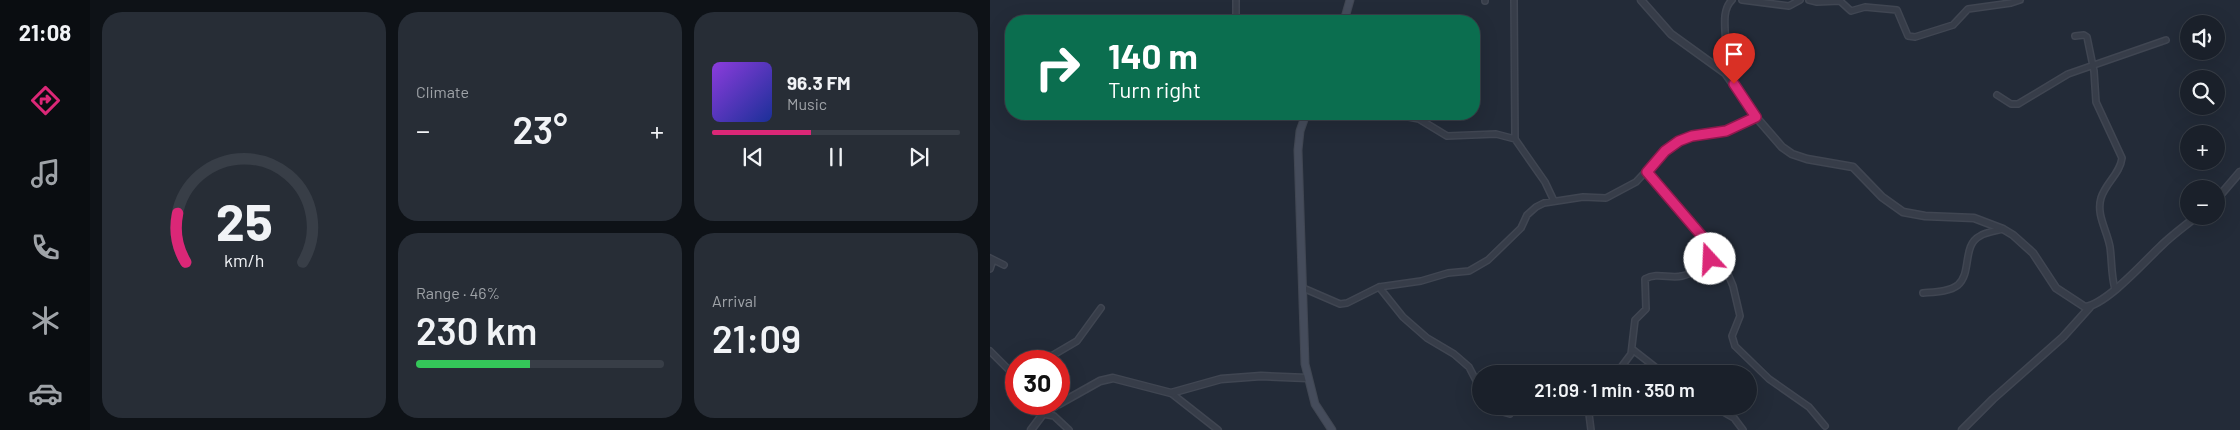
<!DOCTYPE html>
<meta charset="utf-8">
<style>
body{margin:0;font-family:Barlow,sans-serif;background:#272d36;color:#f1f3f6;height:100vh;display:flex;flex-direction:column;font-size:19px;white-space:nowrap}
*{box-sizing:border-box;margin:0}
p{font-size:16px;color:#9fa3a8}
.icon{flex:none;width:28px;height:28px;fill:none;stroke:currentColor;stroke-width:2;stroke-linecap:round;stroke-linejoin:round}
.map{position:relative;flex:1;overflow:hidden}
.drawer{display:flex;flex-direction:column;gap:12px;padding:12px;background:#0e1217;width:900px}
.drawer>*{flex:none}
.banner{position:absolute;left:15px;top:15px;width:475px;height:105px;border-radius:20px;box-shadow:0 5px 20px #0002,0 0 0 1px #383e47;background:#0b6e4f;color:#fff;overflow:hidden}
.buttons{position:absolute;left:1190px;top:15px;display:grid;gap:10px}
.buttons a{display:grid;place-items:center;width:45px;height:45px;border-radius:50%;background:#1a202a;box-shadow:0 5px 20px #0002,0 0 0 1px #383e47;font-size:25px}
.speed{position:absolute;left:15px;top:350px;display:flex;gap:10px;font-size:25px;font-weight:700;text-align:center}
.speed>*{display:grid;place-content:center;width:65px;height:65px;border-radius:50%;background:#1a202a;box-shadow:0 5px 20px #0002,0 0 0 1px #383e47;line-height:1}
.speed .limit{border:8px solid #d22;background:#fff;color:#111}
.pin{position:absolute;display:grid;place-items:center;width:42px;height:42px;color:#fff;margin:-51px -21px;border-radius:50% 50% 50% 0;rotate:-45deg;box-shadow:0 0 5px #0007}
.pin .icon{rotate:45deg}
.me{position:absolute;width:55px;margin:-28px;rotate:340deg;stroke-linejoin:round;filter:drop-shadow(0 0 4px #0008)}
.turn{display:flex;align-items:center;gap:18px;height:105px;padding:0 20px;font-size:22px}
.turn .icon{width:65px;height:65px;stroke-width:2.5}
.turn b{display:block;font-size:35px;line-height:42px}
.big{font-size:38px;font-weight:600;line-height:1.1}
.drawer .tile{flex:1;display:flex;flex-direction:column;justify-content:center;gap:8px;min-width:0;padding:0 18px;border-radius:20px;background:#272d36}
.drawer .dial{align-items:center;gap:0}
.dial svg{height:130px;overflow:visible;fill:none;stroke:#383e47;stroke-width:7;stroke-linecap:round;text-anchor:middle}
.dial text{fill:#f1f3f6;stroke:none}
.song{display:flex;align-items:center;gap:15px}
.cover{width:60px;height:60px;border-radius:8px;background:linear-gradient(135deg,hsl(270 70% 55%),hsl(230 70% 35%))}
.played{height:5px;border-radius:2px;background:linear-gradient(90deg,#db2777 40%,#383e47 40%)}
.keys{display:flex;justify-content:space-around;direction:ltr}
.heat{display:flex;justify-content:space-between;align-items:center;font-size:28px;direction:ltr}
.charge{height:8px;border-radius:4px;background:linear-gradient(90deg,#34c759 46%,#383e47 0)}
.drawer .tiles{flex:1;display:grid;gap:12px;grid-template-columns:repeat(3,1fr)}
.tile:first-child{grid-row:span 2}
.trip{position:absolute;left:482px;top:365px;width:285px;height:50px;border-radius:25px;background:#1a202a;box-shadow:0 5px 20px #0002,0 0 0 1px #383e47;font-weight:600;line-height:50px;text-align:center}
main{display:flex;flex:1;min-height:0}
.tab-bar{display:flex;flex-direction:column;width:90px;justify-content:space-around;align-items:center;background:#0a0d11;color:#9fa3a8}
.tab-bar .icon{width:35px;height:35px}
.tab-bar .active{color:#db2777}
.tab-bar b{font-size:22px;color:#f1f3f6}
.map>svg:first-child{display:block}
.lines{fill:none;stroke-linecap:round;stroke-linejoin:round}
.minor-casing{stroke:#404652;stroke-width:8}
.tertiary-casing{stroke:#404652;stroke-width:9}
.secondary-casing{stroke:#404652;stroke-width:9}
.minor{stroke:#373d49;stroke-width:5}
.tertiary{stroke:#373d49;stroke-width:6}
.secondary{stroke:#454c5b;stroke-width:7}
.route-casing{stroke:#8e194d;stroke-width:12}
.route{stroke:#db2777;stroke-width:9}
</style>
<main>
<nav class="tab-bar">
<b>21:08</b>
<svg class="icon active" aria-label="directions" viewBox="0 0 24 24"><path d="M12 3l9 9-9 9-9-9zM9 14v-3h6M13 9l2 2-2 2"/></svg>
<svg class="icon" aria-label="music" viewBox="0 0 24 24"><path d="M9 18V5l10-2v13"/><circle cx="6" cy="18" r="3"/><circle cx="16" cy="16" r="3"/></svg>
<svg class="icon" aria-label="phone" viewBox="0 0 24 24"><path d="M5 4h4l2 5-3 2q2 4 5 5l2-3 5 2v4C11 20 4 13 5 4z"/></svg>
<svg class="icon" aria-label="climate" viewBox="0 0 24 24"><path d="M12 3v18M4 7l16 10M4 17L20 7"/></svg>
<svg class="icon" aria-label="car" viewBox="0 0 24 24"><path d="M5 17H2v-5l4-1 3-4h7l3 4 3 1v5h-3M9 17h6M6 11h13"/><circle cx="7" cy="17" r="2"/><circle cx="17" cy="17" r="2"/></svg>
</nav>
<section class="drawer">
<div class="tiles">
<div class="tile dial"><svg viewBox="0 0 100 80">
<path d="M14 69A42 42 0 1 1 86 69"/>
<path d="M14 69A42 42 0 0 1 9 39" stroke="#db2777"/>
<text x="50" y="56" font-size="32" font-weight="700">25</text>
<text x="50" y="72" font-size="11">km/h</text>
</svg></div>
<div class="tile"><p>Climate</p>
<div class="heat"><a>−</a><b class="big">23°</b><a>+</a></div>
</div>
<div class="tile">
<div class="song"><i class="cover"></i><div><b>96.3 FM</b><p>Music</p></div></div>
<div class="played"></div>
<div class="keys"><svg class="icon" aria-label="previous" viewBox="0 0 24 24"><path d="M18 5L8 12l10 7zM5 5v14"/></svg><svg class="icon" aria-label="pause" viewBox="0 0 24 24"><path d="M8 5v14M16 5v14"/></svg><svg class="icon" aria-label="next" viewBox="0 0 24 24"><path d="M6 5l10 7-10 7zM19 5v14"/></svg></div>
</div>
<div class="tile"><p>Range · 46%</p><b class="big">230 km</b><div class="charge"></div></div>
<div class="tile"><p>Arrival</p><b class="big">21:09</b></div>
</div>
</section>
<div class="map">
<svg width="1250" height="430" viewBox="0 0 1250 430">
<rect width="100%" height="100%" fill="#232b38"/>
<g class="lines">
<g class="minor-casing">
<path id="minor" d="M246,0V21
M495,0V1
M524,0L525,139
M752,0L799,6L810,0
M819,0L827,2L850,1L861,11L875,7L907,10L918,36L925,37L963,25L978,9L1021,3L1030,0
M1085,36L1094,35L1097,37L1104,71L1106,102L1132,158C1130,174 1116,182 1111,198C1106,215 1117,230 1120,247C1122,261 1121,275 1125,289
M728,67C731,62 734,57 735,52C738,37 729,12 742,0
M1007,95L1021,104H1028L1078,74L1176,40
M248,114L315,116
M403,114L429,119L457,136L506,134L525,139L555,182L564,201
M721,252L733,262L743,286L750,316L742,336L745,346L779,379L819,407L835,426
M0,258L14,265
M0,269L3,260
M389,287L413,317L437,338L464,354L479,367L491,390
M313,288L350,304L357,303L389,287L431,281L458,273L479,271L498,260L531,228L537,215L546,207L554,203L593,197L616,198L646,182L675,151L689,141L702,136L736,131L766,117
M933,293C944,292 959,292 968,285C982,273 972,245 990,236C996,232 1006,231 1013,229
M642,349L674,374
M0,351L26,377
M53,361L87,341L111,308
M626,374L641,354L645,320L656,309L655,279C667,272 680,279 692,276C703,274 712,266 720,259L722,250L717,243L657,172
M181,393L228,430
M42,404L53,414L64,416L79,430
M505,406L509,411L520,414L525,406
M598,406L601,430
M723,406L744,418L753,430"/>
</g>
<g class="tertiary-casing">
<path id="tertiary" d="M651,0L681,34L735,73L766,117L792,147L802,154L817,159L863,167L892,197L913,212L935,216L984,218L1013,229L1023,235L1043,253L1066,288L1095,307C1117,304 1154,262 1171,246C1182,235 1195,226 1207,216
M1226,200L1250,172
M69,404L110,381L123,378L181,393L231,379L271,376L317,378
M41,430L53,414L68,404
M972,430L1003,399L1073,337L1100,307"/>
</g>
<g class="secondary-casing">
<path id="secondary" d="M354,21L360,0
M316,114L310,131L308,150L315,364L325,404L342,430"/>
</g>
<use href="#minor" class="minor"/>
<use href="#tertiary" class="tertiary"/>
<use href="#secondary" class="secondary"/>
</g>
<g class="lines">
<g class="route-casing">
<path id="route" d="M720,259L722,250L717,242L657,172L675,151L689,141L702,136L736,131L766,117L744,84"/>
</g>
<use href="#route" class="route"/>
</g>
</svg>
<div class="buttons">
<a><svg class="icon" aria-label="sound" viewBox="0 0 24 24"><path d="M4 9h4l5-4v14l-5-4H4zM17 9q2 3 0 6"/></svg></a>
<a><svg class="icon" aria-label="search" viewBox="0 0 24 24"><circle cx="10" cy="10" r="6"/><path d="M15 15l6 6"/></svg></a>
<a>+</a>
<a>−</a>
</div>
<div class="speed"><div class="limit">30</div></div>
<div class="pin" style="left:744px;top:84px;background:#d93025"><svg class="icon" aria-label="arrive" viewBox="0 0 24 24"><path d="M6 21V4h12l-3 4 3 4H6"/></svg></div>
<svg class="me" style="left:720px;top:259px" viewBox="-20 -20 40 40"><circle r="19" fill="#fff"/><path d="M0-13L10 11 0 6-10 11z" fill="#db2777"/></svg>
<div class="trip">21:09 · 1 min · 350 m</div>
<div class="banner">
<div class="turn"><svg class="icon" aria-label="right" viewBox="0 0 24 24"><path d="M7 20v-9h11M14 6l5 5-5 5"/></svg><div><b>140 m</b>Turn right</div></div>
</div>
</div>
</main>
